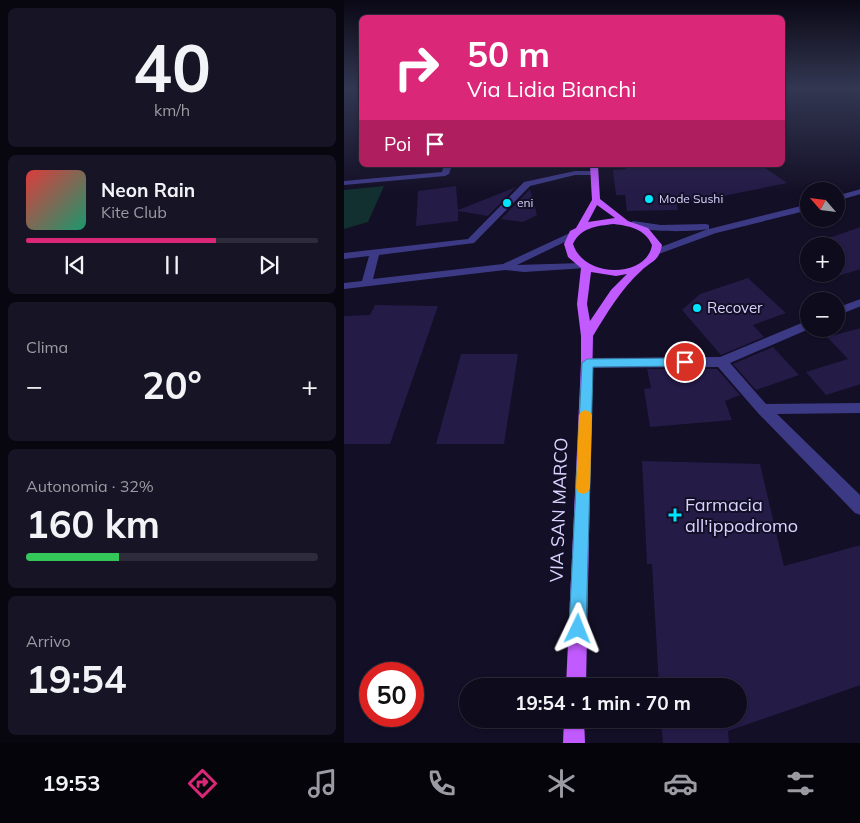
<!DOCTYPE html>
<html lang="it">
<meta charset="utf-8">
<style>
body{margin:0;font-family:Mulish,sans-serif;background:#171425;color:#f1f3f6;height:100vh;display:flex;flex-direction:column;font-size:19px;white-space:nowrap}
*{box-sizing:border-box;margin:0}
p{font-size:16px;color:#9b9ba3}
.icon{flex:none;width:28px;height:28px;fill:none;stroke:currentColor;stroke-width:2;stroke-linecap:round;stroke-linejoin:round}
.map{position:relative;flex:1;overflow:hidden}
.drawer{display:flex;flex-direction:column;gap:8px;padding:8px;background:#08060f;width:344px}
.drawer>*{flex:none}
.top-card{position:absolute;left:15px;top:15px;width:426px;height:152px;border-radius:8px;box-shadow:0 1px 4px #0004,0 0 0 1px #2e2b3b;background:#db2777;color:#fff;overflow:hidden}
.needle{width:32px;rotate:298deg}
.buttons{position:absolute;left:456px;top:182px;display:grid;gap:10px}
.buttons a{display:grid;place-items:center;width:45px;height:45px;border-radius:50%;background:#0e0b1c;box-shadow:0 1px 4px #0004,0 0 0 1px #2e2b3b;font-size:25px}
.speed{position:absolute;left:15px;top:662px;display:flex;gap:10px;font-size:25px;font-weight:700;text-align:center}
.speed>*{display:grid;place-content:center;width:65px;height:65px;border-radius:50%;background:#0e0b1c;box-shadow:0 1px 4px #0004,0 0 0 1px #2e2b3b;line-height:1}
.speed .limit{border:8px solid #d22;background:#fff;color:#111}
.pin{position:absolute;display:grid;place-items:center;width:42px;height:42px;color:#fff;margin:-21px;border:2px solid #fff;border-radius:50%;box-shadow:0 1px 5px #0007}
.me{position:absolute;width:55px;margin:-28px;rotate:2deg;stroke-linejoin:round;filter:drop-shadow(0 0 4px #0008)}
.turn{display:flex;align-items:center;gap:18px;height:105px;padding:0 25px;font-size:22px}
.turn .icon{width:65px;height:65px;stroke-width:2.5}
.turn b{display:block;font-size:35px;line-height:42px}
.then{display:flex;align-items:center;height:48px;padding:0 25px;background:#0003;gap:10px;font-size:19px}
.big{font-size:38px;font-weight:700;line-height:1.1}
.drawer .widget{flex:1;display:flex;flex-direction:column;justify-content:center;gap:8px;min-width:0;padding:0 18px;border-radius:8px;background:#171425}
.drawer .dial{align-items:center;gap:0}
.dial b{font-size:65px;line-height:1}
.song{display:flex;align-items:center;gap:15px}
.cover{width:60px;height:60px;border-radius:8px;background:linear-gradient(135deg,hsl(0 70% 55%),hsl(160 70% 35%))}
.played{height:5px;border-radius:2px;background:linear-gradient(90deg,#db2777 65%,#2e2b3b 65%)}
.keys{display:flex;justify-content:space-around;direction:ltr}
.heat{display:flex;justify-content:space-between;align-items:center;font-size:28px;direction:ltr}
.charge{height:8px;border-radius:4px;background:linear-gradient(90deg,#34c759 32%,#2e2b3b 0)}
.trip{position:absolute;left:115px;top:678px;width:288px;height:50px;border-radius:25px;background:#0e0b1c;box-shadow:0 1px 4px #0004,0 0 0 1px #2e2b3b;font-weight:700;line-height:50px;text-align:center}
.dock{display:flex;height:80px;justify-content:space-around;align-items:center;background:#06040b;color:#9b9ba3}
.dock .icon{width:35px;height:35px}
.dock .on{color:#db2777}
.dock b{font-size:22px;color:#f1f3f6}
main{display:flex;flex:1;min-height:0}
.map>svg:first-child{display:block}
.green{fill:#12302f}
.building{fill:#241b47}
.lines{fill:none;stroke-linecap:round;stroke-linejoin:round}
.minor{fill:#3d3a85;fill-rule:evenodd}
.major{fill:#c25bff;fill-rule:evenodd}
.route{fill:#4fc3f7;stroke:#337fa1}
.slow{fill:#f59e0b}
.poi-dot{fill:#00e5ff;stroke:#130f26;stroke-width:2}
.labels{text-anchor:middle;stroke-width:4;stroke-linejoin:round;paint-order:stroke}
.far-poi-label{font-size:12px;fill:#d9d4ff;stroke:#130f26;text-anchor:start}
.poi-label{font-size:15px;fill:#d9d4ff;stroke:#130f26;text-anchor:start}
.near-poi-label{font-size:18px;fill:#d9d4ff;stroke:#130f26;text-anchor:start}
.near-street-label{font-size:18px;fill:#d9d4ff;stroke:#130f26}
</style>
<main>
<section class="drawer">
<div class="widget dial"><b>40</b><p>km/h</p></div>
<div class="widget">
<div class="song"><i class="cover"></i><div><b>Neon Rain</b><p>Kite Club</p></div></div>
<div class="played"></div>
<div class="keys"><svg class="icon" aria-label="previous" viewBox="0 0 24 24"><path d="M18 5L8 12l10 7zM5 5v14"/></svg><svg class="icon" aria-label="pause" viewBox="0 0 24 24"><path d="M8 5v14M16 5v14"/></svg><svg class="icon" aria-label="next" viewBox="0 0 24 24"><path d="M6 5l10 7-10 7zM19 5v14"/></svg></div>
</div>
<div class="widget"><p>Clima</p>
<div class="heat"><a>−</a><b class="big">20°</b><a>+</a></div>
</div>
<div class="widget"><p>Autonomia · 32%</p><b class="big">160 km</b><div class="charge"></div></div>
<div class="widget"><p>Arrivo</p><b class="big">19:54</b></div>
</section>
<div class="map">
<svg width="517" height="743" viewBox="0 0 517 743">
<rect width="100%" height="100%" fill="#130f26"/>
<path class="green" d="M40,186L24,222L0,229V190Z"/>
<path class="building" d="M279,165H417L443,183L355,201H332L334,210L283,211L281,195H272L269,170L282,169Z
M112,186L114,210L172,187L144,216L114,211V221L72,226L74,191Z
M186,189L193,215L179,222L157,219Z
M517,227V269L487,278L481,274H492V246H484L476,241Z
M404,278L442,313L409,325L420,337L377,355L338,310L356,294Z
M31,305L94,306L46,444H0V316L26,315Z
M517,328V384L482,395L462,372L504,359L483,337Z
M429,347L455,375L412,390L389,364Z
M117,354H174L160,444H92Z
M303,369H373L396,395L381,401L388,420L306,427L300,389L307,388Z
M298,461L416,464L440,566L517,545V685L384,731L385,743H319L317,719H394V686H315L308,564H303Z"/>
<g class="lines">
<path class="minor" d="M100,165H108L105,174L101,176L0,185V181L98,172Z
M231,171H250L254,173L250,175H231L186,186L130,243L35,255L29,279L159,264L228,232L231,233V237L173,265L238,263L243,266L242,268L180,272L161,270L0,289V283L18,281L25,256L0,259V253L124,239L180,182Z
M517,189V194L492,201V196Z
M465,204V210L372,233L312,255L309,254V250L364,229C349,232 296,233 285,224L289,221L317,225L362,224L365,225V229Z
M517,299V306L492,316V308Z
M465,320V329L386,363L422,404L517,403V413L433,414L517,496V515L511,513L414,413L374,367L243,368L239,366L237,363L239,360L243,358L376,357Z"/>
<path class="major" d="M246,165H254L256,199L284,221L304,228L318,245C315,262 307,261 297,271C277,289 263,313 249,336L242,686H222L237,363V336L233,304L237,268L224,257L220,244L226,231L232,228L248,200ZM253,205L271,218L244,222ZM270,224C286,226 301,229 308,245C303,278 240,279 229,244C237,227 253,226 270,224ZM247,272L272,276L283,274L267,290L246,321L243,304Z
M220,719H240L241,743H219Z"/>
</g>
<linearGradient id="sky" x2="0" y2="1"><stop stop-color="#0a0815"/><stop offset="0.46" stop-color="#333752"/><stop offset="1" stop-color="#333752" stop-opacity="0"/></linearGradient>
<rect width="517" height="192" fill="url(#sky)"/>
<path class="route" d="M341,358L346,362L341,366L249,367L242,629L240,635L234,638L228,635L225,629L238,363L243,359Z"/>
<path class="slow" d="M241,410L246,412L248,415L246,488L244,492L239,494L234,492L232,488L235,415L237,412Z"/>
<g class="poi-dot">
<circle cx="305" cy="199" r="5"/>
<circle cx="163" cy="203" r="5"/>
<circle cx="353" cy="308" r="5"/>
<path d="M328.5 507.5h5v5h5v5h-5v5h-5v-5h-5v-5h5z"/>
</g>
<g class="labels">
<g class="far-poi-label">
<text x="315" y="203">Mode Sushi</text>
<text x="173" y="207">eni</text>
</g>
<g class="poi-label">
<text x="363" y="313">Recover</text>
</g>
<g class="near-poi-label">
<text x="341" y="511">Farmacia<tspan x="341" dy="21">all'ippodromo</tspan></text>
</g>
<g class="near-street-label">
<text transform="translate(215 510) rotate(-88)" y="6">VIA SAN MARCO</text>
</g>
</g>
</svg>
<div class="buttons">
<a><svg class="needle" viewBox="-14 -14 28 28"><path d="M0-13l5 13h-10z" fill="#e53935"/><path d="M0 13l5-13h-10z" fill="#9b9ba3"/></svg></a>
<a>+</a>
<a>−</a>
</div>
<div class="speed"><div class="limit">50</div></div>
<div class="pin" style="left:341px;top:362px;background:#d93025"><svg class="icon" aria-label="arrive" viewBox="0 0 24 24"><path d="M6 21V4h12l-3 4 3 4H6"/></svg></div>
<svg class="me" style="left:234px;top:629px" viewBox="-20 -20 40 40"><path d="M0-17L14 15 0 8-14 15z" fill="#4fc3f7" stroke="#fff" stroke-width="4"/></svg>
<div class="trip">19:54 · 1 min · 70 m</div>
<div class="top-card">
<div class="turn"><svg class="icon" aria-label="right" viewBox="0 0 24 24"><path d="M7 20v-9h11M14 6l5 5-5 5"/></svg><div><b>50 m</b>Via Lidia Bianchi</div></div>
<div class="then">Poi<svg class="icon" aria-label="arrive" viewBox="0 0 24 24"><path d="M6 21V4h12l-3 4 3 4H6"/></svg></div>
</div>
</div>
</main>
<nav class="dock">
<b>19:53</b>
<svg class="icon on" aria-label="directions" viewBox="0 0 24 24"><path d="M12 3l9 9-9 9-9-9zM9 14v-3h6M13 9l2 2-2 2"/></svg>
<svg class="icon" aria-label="music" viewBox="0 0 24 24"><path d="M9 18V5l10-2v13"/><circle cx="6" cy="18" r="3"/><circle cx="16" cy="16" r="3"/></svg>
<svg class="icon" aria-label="phone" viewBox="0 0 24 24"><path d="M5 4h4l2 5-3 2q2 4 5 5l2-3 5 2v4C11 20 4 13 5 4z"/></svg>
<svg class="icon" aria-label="climate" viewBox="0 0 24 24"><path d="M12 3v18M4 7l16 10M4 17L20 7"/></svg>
<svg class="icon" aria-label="car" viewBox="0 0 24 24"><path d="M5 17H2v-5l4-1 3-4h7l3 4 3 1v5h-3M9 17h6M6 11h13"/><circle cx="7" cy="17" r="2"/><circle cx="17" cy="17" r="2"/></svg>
<svg class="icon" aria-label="filters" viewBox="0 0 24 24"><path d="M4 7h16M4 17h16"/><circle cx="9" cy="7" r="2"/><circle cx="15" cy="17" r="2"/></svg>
</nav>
